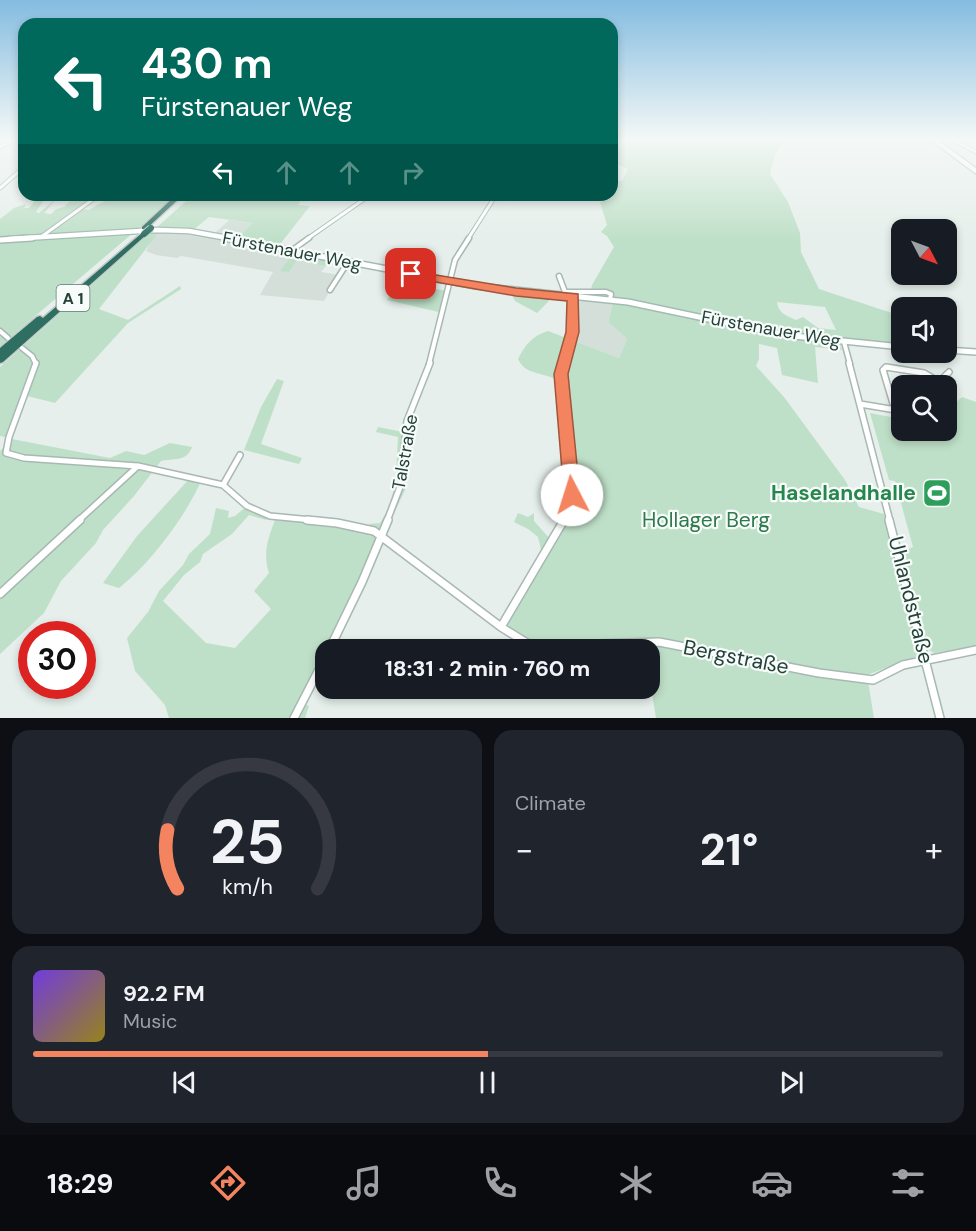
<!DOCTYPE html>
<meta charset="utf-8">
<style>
body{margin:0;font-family:"DM Sans",sans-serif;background:#20242c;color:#f1f3f6;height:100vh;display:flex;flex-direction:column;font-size:22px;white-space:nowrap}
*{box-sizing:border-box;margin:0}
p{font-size:20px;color:#9ea1a6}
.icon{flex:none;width:33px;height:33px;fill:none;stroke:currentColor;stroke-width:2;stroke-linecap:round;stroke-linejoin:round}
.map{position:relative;height:718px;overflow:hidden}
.side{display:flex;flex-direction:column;gap:12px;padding:12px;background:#0d0f14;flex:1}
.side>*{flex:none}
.hud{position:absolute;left:18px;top:18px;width:600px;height:183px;border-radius:18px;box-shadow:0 3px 9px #0003;background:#00695c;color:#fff;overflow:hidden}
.needle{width:39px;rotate:131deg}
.tools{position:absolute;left:891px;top:219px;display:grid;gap:12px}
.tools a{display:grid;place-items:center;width:66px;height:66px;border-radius:12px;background:#171b24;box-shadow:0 3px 9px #0003;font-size:30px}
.speed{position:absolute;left:18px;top:621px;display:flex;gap:12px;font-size:30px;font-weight:700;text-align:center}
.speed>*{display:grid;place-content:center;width:78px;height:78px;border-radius:50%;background:#171b24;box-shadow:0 3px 9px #0003;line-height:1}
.speed .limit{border:9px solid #d22;background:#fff;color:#111}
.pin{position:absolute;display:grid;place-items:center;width:51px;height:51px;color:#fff;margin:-26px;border-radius:12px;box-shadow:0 3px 9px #0006}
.me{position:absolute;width:66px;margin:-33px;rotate:355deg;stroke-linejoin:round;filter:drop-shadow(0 0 4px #0008)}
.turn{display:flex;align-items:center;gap:21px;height:126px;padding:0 24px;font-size:27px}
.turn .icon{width:78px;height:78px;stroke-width:2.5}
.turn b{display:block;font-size:42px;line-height:51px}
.lanes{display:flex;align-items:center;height:57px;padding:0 24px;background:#0003;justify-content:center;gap:30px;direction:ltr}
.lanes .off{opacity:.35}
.big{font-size:45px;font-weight:700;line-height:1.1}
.side .widget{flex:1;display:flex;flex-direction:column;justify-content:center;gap:9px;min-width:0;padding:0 21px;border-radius:18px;background:#20242c}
.side .dial{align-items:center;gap:0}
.dial svg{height:156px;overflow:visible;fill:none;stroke:#363941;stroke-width:7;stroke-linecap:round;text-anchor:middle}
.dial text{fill:#f1f3f6;stroke:none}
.song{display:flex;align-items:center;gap:18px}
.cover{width:72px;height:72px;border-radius:9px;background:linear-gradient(135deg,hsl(260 70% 55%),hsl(50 70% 35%))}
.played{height:6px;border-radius:3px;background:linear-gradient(90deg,#f4845f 50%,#363941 50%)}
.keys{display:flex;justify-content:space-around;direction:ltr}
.heat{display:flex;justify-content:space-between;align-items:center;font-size:33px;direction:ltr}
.side .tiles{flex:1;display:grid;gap:12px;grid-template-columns:1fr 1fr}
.widget:last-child{grid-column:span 2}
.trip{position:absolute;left:315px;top:639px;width:345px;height:60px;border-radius:18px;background:#171b24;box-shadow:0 3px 9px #0003;font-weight:700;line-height:60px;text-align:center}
.menu{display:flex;height:96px;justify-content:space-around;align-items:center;background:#090b0e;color:#9ea1a6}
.menu .icon{width:42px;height:42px}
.menu .active{color:#f4845f}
.menu b{font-size:27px;color:#f1f3f6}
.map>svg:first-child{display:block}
.built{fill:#d4dfda}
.green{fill:#bfe0c8;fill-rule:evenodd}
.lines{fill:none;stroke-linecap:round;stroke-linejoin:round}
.street-far3-casing{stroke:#a8b8b2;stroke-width:5}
.street-far2-casing{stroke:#a8b8b2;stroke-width:7}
.street-far1-casing{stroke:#a8b8b2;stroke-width:8}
.street-casing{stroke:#a8b8b2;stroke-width:10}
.secondary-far1-casing{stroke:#a4bbb3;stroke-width:7}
.secondary-casing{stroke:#a4bbb3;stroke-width:8}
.highway-casing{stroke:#c2cac8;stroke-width:3}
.street-far3{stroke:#fff;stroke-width:3}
.street-far2{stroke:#fff;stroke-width:4}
.street-far1{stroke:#fff;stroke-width:5}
.street{stroke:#fff;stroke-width:7}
.secondary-far1{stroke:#fff;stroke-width:4.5}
.secondary{stroke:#fff;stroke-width:5}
.highway{fill:#2f6f62;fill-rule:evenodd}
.highway-bridge-casing{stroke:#c2cac8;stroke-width:8;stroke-linecap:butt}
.highway-bridge{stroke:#2f6f62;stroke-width:6}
.route{fill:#f4845f;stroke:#9f563e;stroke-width:1.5}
.labels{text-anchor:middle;stroke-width:4.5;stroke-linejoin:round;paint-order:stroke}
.shield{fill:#f7fbf9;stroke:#637a73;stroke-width:1.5}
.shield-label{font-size:16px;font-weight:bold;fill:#24423a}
.street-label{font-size:18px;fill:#24423a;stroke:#f7fbf9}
.near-leisure-label{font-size:21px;font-weight:bold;fill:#27864d;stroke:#f7fbf9;text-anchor:end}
.near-park-label{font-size:21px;fill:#2d7a4b;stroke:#f7fbf9}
.near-street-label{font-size:21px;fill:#24423a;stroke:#f7fbf9}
</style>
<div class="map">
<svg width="976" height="718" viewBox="0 0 976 718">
<rect width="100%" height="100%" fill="#e6efeb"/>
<path class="built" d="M229,220L252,223L237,239L294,252L281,271L295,261L326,266L321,272L339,275L324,301L260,295L273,272L181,256L177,258L156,255L146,251L157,230L213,235Z
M573,297L613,300L608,322L627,339L619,358L571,340Z"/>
<path class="green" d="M777,139L776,142L782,143L775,155L770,174L788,202L800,233L801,252L819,289L901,316V345L796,334L610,300L608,293L601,297L590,294L592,285L614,247L607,236L601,232L607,225L600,202L612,198V180L622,181L628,169L612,162V157L628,140ZM777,302L825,307L836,330L818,328L803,317L796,320C787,316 778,313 777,302Z
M27,195H47L36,212L39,213L58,197L44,213L51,214L56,209L64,207L76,195L95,198L80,209L89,210C97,205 107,198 117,199L123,195H174L167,204L0,346V336L3,334L0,331V219L14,208L26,204L24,208H29L39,196Z
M193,195H285L284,197L302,199L298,205L310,206L277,248L236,240L252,223L209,217L192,231L159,232L99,309L128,320L180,286L181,289L128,323L55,403L23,395L5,437L0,436V367Z
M294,252L331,259L326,266L296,261L289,272L280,271Z
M399,283L448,291L443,313L387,300Z
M510,291L549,296V301L537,313L515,301Z
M613,302L639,305L775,336L840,344L842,350L815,347L818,383L782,375L777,348L759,344V359L756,366L784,397L845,480L859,507L884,514L921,655L867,675L874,718H656L650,681V650L644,649L642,642L538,646L501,627L542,554L538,537L528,529L514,522L518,513L528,517L534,513V521L551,540L564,520L572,495L561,382C557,380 552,377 547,376C535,372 524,372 518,359C525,345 532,336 548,331L619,358L627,339L608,322Z
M277,379L284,381L261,444L302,458L299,464L244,450L261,407Z
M962,397L976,402V646L934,653L928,649L902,552L913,547L895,481L889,480L870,413L901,419L902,430H946L947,410Z
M378,427L408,433C409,451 403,468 407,486L336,636L341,649L326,650L325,675L310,687L302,703L309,706L305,718H169L165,705L135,671L127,638L148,612L159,591L183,565L189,554L210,534L216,508L229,511L228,518L235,516L247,506L270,516L266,520L249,515L232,534L203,554L200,562L184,575L163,601L206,643L235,648L271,609L254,591L269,573C262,551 269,537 276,517L367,528L369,524L380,523C398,497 396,467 398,437L376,432Z
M12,439L110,458L126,451L144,455L170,443L192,447C187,462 174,458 161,461L134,496L103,530L96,543L61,581L44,613L0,654V451Z
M191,477L202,479C186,516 150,564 119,588L103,583L137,536Z"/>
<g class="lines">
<g class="street-far3-casing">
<path id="street-far3" d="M951,139L976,152
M0,147L16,139
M0,188L24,167
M41,237L99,195
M307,239L370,195
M468,239L496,195"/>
</g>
<g class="street-far2-casing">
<path id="street-far2" d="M291,251L309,238
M559,276L565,292H606L611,294L610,300
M330,290L348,262
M0,331L8,338
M844,342L850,364
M22,348L32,356L36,364
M429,364L455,260L469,238
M563,364L573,330V297"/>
</g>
<g class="street-far1-casing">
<path id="street-far1" d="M36,363L9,437L6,453L24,458L138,466L223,485L247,506L270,516L322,521
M849,363L890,521
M935,386L949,372
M860,404L902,411
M895,410L883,370L886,367L924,373L939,382
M223,485L240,455
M78,521L138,466
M387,521L400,487L407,421L430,363
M563,521L572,495V481L560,374L563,363"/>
</g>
<g class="street-casing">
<path id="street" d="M307,520L337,523L374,531L501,627L527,643L538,646L659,642L819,673L873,680L903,665L976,650
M889,520L940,718
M0,594L80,520
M501,627L564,520
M329,650L362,582L388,520
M294,718L326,656"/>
</g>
<g class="secondary-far1-casing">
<path id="secondary-far1" d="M933,139L976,171
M9,239L157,230L189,231L233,239"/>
</g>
<g class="secondary-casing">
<path id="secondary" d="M225,238L476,286L628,302L784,335L902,347
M0,240L32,238
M946,350L976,352"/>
</g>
<g class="highway-casing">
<path id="highway" d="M176,195H183L146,229H142V227Z
M144,232L146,233V235L3,362L0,363V348L37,317L40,316L43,318L142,233Z"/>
</g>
<use href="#street-far3" class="street-far3"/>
<use href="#street-far2" class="street-far2"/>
<use href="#street-far1" class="street-far1"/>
<use href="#street" class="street"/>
<use href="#secondary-far1" class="secondary-far1"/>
<use href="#secondary" class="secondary"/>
<use href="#highway" class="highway"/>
<g class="highway-bridge-casing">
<path id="highway-bridge" d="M144,234L151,228"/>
</g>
<use href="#highway-bridge" class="highway-bridge"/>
</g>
<linearGradient id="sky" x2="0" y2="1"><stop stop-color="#84bce0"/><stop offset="0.58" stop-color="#f4f8f6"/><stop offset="1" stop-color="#f4f8f6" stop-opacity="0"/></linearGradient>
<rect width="976" height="240" fill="url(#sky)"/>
<path class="route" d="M411,271L516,288L578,294L579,332L568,374L580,495L578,500L572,502L566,500L564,495L554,374L566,332L567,301L516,296L407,277V272Z"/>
<defs>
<g id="stadium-square" transform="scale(1.5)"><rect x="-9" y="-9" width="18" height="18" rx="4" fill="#2e9e5b" stroke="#f7fbf9"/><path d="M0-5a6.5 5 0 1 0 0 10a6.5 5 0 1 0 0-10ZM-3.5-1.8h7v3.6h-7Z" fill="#fff"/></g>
</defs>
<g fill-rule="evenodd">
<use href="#stadium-square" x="937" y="493"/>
</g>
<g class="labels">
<rect class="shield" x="56.5" y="285" width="33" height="26" rx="4.5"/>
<g class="shield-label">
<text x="73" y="304">A 1</text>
</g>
<g class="street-label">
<text transform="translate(292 251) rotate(11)" y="6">Fürstenauer Weg</text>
<text transform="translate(771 329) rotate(10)" y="6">Fürstenauer Weg</text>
<text transform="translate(405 452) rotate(-80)" y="6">Talstraße</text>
</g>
<g class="near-leisure-label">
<text x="916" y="500">Haselandhalle</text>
</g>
<g class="near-park-label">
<text x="706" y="527">Hollager Berg</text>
</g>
<g class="near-street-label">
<text transform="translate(911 600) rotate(76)" y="7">Uhlandstraße</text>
<text transform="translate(736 657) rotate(11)" y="7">Bergstraße</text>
</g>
</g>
</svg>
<div class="tools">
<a><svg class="needle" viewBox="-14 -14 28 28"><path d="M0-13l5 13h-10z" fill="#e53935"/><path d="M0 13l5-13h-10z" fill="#9ea1a6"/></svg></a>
<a><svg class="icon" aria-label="sound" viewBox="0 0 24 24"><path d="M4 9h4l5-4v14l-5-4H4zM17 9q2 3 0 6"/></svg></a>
<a><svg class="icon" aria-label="search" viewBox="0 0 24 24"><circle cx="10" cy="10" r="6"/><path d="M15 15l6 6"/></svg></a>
</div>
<div class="speed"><div class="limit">30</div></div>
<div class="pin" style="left:411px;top:274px;background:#d93025"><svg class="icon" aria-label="arrive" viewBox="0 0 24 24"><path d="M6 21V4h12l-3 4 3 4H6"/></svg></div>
<svg class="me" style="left:572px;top:495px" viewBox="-20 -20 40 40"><circle r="19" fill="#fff"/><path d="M0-13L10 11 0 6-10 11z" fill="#f4845f"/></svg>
<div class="trip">18:31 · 2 min · 760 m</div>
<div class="hud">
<div class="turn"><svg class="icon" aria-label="left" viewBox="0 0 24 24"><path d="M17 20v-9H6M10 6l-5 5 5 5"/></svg><div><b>430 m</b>Fürstenauer Weg</div></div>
<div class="lanes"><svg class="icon" aria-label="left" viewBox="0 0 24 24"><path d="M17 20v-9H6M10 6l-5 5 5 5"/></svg><svg class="icon off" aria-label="ahead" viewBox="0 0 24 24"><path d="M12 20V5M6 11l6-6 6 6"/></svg><svg class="icon off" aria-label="ahead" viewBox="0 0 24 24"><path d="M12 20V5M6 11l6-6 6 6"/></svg><svg class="icon off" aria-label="right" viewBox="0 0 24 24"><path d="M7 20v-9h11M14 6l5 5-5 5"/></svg></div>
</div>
</div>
<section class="side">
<div class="tiles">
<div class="widget dial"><svg viewBox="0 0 100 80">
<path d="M14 69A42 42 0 1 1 86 69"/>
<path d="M14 69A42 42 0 0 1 9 39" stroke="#f4845f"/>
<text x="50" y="56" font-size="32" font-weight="700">25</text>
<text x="50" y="72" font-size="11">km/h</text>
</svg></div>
<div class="widget"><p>Climate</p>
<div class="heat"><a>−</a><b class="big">21°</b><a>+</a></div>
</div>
<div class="widget">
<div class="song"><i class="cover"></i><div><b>92.2 FM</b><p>Music</p></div></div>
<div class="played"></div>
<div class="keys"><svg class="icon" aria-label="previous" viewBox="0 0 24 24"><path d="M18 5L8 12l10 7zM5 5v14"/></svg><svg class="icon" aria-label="pause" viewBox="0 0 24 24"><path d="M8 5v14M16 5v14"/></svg><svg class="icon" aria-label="next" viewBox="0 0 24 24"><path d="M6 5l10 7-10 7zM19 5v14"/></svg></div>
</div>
</div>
</section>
<nav class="menu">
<b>18:29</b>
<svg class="icon active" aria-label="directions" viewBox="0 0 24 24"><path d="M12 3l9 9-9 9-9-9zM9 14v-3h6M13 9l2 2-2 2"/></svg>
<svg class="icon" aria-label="music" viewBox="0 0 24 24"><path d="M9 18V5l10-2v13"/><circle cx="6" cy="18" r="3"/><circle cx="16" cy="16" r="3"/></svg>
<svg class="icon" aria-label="phone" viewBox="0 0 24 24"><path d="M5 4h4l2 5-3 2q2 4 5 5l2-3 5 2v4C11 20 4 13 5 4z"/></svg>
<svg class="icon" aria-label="climate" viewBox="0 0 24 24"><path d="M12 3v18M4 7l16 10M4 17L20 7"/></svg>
<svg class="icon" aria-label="car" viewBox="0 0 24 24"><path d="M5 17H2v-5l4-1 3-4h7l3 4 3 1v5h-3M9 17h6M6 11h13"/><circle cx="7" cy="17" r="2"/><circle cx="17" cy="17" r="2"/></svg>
<svg class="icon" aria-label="filters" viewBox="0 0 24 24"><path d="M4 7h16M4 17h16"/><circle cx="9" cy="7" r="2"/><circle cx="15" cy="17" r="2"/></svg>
</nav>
